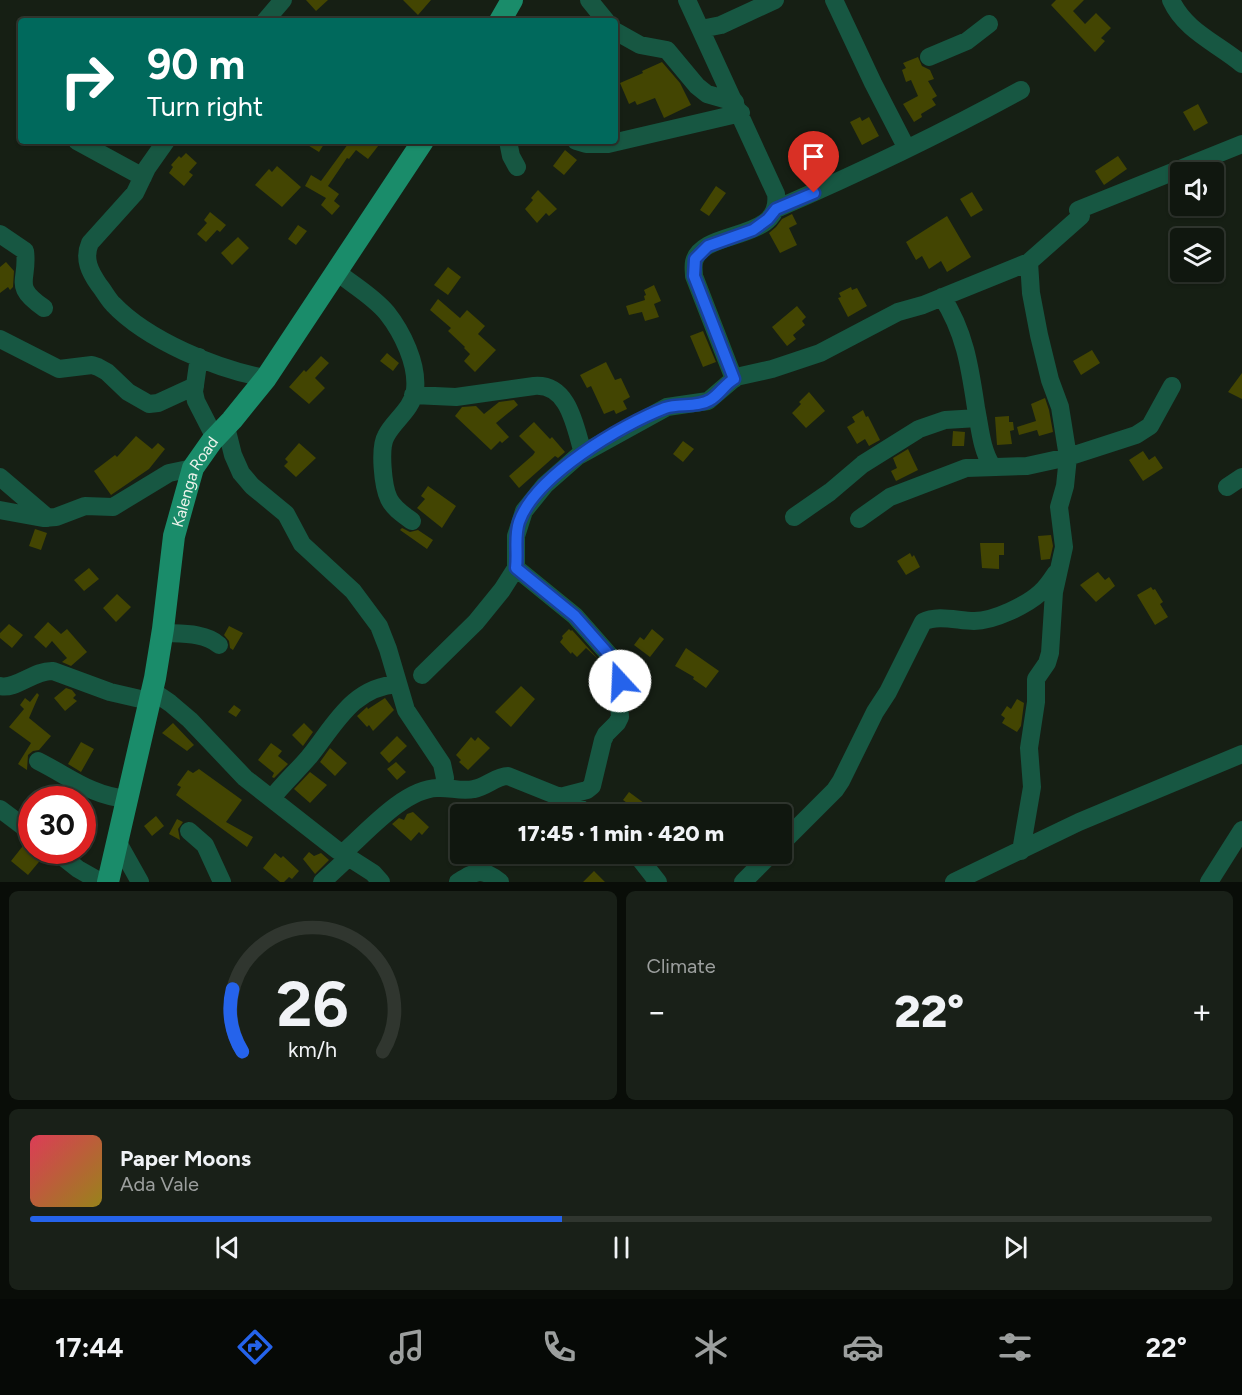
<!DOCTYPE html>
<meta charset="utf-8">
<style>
body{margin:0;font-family:Figtree,sans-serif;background:#192018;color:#f1f3f6;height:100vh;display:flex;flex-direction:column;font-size:22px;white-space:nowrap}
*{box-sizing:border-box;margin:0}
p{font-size:20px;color:#9c9f9e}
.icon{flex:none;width:33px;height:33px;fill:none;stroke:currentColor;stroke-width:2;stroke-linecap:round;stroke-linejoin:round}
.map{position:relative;height:882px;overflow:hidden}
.panel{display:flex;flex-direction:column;gap:9px;padding:9px;background:#090d08;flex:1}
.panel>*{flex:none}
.guide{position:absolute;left:18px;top:18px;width:600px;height:126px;border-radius:6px;box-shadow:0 2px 4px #0004,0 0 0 2px #30362f;background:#00695c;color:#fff;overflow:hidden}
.controls{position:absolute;left:1170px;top:162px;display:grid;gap:12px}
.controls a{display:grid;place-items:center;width:54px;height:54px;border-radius:6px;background:#10170f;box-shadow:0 2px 4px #0004,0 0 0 2px #30362f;font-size:30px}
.speed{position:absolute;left:18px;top:786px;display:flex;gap:12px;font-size:30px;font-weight:700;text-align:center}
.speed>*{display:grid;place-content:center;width:78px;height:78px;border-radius:50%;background:#10170f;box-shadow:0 2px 4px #0004,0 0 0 2px #30362f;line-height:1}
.speed .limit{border:9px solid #d22;background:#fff;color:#111}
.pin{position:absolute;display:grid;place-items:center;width:51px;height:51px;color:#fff;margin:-62px -26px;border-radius:50% 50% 50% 0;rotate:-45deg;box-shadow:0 0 6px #0007}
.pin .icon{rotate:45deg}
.me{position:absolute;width:66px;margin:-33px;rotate:340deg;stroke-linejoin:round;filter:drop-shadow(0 0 4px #0008)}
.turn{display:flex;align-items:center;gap:21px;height:126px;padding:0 30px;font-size:27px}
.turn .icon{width:78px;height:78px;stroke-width:2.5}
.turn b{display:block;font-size:42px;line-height:51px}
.big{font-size:45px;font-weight:800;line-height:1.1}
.panel .widget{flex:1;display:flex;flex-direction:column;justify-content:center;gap:9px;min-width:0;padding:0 21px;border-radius:9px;background:#192018}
.panel .dial{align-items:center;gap:0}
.dial svg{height:156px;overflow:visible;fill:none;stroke:#30362f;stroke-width:7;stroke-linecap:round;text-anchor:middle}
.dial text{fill:#f1f3f6;stroke:none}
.song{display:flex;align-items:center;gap:18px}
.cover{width:72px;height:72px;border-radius:9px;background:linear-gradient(135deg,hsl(350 70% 55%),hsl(50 70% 35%))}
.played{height:6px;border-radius:3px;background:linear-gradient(90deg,#2563eb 45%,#30362f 45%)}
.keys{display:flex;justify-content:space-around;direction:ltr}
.heat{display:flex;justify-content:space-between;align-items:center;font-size:33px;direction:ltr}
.panel .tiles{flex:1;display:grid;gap:9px;grid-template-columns:1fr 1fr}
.widget:last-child{grid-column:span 2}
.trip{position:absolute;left:450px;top:804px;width:342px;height:60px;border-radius:6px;background:#10170f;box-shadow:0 2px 4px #0004,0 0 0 2px #30362f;font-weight:800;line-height:60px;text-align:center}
.tab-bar{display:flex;height:96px;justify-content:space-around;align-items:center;background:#060906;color:#9c9f9e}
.tab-bar .icon{width:42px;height:42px}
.tab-bar .active{color:#2563eb}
.tab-bar b{font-size:27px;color:#f1f3f6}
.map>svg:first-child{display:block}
.building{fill:#434502}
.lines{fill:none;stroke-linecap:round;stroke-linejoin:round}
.minor{stroke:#175742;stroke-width:18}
.major{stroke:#1a8c6a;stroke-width:22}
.route-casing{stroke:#184099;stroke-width:15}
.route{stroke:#2563eb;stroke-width:10}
.labels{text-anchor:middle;stroke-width:6;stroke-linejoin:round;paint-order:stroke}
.street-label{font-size:16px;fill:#ecf3eb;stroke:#161f14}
</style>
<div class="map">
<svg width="1242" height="882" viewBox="0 0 1242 882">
<rect width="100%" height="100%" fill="#161f14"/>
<path class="building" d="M306,0H328L316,11Z
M403,0H431L418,15Z
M1056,0H1084L1073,11L1085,24L1096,13L1111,28L1101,38L1105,41L1095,52L1051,5Z
M918,57L922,66L930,70L934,79L928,81L937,96L932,99L936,105L921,114L922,117L914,122L903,104L918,96L911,80L906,82L902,70L906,68L903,63Z
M662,62L680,83L691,105L664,118L655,98L637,105L635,101L629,104L620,83L643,73L642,71Z
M1198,104L1208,123L1194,131L1183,112Z
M860,117L862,121L869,117L879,136L862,145L850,122Z
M301,141H326L319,152Z
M345,141H382L368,159L356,150L349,159L347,158L328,186L339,194L334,201L340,206L332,215L321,205L326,198L305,186L311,175L321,181L348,144Z
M565,150L577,160L564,175L553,166Z
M186,153L197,163L189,172L193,175L184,186L169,173L173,167L171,165L179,156L181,158Z
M1118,156L1127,169L1104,185L1095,171Z
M277,166L301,187L282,207L255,185L269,169L272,172Z
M716,186L726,193L709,216L700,210Z
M538,190L557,209L549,216L546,213L537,223L525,209L533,200L531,198Z
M972,192L983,210L971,217L960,199Z
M210,212L226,225L220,232L217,230L206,242L197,234L207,223L204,220Z
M792,214L797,224L789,228L797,245L780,253L769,233L776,227L782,219Z
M947,216L971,257L947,272L941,261L929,269L922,256L916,260L906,242Z
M298,225L307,231L296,245L288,239Z
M238,237L249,248L232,265L221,253Z
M6,262L14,271L13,287L10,290L8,287L0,293V267Z
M448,267L461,277L448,295L434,285Z
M654,285L661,301L654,304L659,317L645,321L642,312L629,315L626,306L645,300L644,296L646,295L644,290Z
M851,287L852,290L857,288L867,306L848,317L838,298L841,297L839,293Z
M438,299L460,318L467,310L485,326L478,334L496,350L475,372L464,361L470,354L464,348L465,347L448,331L451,328L430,310Z
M797,306L806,317L802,321L805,325L793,335L796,339L787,346L772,327Z
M703,331L716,362L703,367L690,336Z
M1092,350L1100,363L1081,375L1073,361Z
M387,353L399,363L393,371L380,361Z
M321,356L329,363L315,378L325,388L309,404L289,387L304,370L306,372Z
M606,362L615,380L621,378L630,397L623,401L627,409L616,414L614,410L604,414L591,386L587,388L580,375Z
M1242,373V399L1228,392Z
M809,392L825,411L806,428L792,413L801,404L799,402Z
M1045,398L1049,410L1053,432L1039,436L1037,430L1019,435L1017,427L1036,421L1031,404Z
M514,400L518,405L496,423L509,437L502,443L500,441L491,450L455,416L462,407L476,406L484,414L499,402Z
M863,410L866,417L868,416L880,440L869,446L865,439L857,444L847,427L855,422L852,417Z
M1009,416V422H1013L1014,430L1010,431L1012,444L997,445L995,417Z
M534,422L550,439L552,437L565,452L558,458L555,456L519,488L509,476L533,455L535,452L519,436Z
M953,431L965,432L964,446H952Z
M136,436L152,449L158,443L165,449L149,469L111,495L94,471L115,455L117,457Z
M683,441L694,449L683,462L673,454Z
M299,443L316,458L296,477L284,466L288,462L285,459Z
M908,449L918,470L896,481L891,471L897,468L893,458Z
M1143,451L1149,460L1155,456L1163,468L1143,481L1129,460Z
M428,486L456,506L442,528L417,508L425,499L421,496Z
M402,528L410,532L418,530L433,540L427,549L400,530Z
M35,529L47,533L41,550L29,546Z
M1051,535L1053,546L1050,559L1041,560L1038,536Z
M980,543H1004V555H999V569L982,568Z
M910,553L912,557L914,555L920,567L906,575L897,561Z
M89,568L99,579L84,591L74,580Z
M1098,572L1105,580L1109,577L1115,586L1096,602L1080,585Z
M1151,587L1153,590L1155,589L1163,602L1160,604L1168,617L1155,625L1137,595Z
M117,594L131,607L116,622L103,608Z
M48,622L61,634L67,629L87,652L71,666L62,662L67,658L52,641L46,648L34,637Z
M9,624L23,635L12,648L0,638V633Z
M229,626L243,633L233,650L230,648L229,641L224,635Z
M569,629L571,631L572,630L599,660L586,648L577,657L572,652L571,654L560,642L563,638L562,636Z
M652,629L664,639L650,657L634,645L640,637L644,640Z
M686,648L719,671L706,688L693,679L694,677L675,666Z
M521,686L535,699L511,727L495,712Z
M66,688L72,690L76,695L73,698L77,701L65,711L54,698Z
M37,693L39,695L29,718L51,736L39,750L33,751L28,755L27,770L18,764L31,743L9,727L24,709L20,705L25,698L30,702Z
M385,698L394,710L373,731L369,725L367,727L357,716L367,707L368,709Z
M1017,699L1024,703L1021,726L1017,732L1002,723L1005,718L1001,715L1007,706L1011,709Z
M234,705L241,710L236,717L228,712Z
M173,723L194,745L187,751L162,733Z
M304,723L313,732L303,746L292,735Z
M397,736L407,746L389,763L380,753Z
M471,737L475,741L478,737L490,748L468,770L459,762L461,760L456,755Z
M81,742L94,749L81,772L68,764Z
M271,743L282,751L278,756L288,764L274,778L272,777L274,773L258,760Z
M330,748L347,763L335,776L320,762Z
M396,762L406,772L397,780L387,769Z
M199,769L242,800L226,822L253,837L247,847L176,795L181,787L177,785L188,770L193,773Z
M310,772L327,785L310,803L294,789Z
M629,792L648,806L642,814H636L628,808L630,805L623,800Z
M413,812L429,827L422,835L419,832L411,841L392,824L399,818L404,820L407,814Z
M156,816L164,826L152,836L144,826Z
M177,819L183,822L178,829L180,840L169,834Z
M26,842L32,844V850H35L43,857L28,875L11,861Z
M309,852L314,856L321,853L329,860L315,874L303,859Z
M275,853L281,858L283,856L299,871L292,879L289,877L284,882H280L263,868Z
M594,871L605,882H583Z"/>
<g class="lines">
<path class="minor" d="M589,0L606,21
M687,0L776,194C783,243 702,228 694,262C693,267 694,272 694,276L734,379
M834,0L873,83L907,149
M1171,0C1185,31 1217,43 1242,64
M265,21L283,0
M701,29L721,25L775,0
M615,31L640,45L667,50L697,86L707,94L735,102
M929,57L967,41L989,24
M77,141L143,177
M166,141L147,168L135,193L90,243C83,259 90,272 99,285C104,291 108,299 113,304C147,340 218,370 266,378
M508,141L511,156L517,167
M576,141L586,144H608L741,113
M776,209C859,173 941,134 1021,90
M1078,210L1242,144
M0,234L25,251C29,282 11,285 44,308
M337,272C353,285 374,297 387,313C402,332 418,364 415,390C412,410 394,420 386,436C379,448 383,487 389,499C394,509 404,515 412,521
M942,297C965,332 970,368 976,408C980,427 981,449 992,466
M0,339L59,369L92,365L98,367L107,372L128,392L149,404L158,403L195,386
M199,357L194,392L196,401L215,438
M413,395L456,397L534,386C569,383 575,427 583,453
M226,427L233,455L241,473L252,486L286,514L302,544L353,591L379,626L388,649L406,710L442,764L445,778L443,788
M0,477L48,518
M1227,487L1242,477
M0,510L43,518L56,517L85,506L113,507L169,473L193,468
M794,517L830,492L863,464L919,429L945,420L978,418
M859,519L890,497L966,468L1027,466L1068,457L1136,435L1150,426L1172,386
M516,568L575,616L619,666L620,674L618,690L620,717L617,723L606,734L603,740L592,786L587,790L560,797
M163,633C180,634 205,632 219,645
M422,675L476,622L502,590L516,568V536L524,511L545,485L578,456L667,407L708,401L736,377L772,369L820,353L898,312L923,305L1029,262L1081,216
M0,686C16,690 34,670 53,671L110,692L149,701
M151,690L170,703L190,720L245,778L337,850L373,873L381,882
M38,761C70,777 90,795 127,799
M272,798C283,784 297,771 309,757C335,725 352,687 398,684
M0,809L32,833
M189,831L205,845L222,882
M117,841L140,882
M782,843L835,790L841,781L875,712L888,692L923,622C938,614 958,621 974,621C994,621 1027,605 1041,592C1047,587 1052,579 1056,573
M54,850L78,869L101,882
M1021,851L1032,787L1029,748L1036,702V679L1047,663L1050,653L1054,592L1064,547L1059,507L1065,486L1068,457L1060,407L1050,380L1039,335L1031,293L1029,262
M343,853C367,832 404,789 437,788C450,787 461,792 474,789C486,787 496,776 508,776L570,801L588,814
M636,854L658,882
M322,882L349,857
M458,882C476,871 482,867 500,882
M743,882L771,854
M954,882L1079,822L1242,754
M1209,882L1242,830"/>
<g class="major">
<path d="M500,21L512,0"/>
<path id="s1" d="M108,882L155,678L163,629L174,536L193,468L212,441L232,420L266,378L423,141"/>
</g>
</g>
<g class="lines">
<g class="route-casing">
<path id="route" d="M620,681L619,666L575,616L516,568C518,552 514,537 519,522C535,476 621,425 665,408C679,403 697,408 710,400C719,395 725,384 734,379L694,276L695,259L708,246L753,230L768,219L776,209L814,193"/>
</g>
<use href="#route" class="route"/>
</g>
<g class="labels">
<g class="street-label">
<text dy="6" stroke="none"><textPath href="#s1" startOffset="411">Kalenga Road</textPath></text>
</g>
</g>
</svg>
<div class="controls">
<a><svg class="icon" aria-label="sound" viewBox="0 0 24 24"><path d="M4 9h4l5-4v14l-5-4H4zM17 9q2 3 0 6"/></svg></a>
<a><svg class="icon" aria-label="layers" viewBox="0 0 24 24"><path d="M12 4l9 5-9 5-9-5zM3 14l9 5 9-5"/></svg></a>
</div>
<div class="speed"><div class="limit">30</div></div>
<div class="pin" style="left:814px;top:193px;background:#d93025"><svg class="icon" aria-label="arrive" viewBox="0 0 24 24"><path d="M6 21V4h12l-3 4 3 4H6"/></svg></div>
<svg class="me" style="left:620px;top:681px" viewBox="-20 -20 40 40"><circle r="19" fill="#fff"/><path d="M0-13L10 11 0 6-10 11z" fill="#2563eb"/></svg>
<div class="trip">17:45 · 1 min · 420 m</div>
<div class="guide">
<div class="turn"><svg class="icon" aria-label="right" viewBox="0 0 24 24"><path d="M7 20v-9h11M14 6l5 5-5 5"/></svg><div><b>90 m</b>Turn right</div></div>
</div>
</div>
<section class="panel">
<div class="tiles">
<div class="widget dial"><svg viewBox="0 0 100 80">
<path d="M14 69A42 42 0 1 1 86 69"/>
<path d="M14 69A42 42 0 0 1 9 37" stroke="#2563eb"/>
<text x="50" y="56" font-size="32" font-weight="700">26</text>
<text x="50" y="72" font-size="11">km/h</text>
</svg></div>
<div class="widget"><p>Climate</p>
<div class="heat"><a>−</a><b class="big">22°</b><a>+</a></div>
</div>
<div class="widget">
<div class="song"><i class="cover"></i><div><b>Paper Moons</b><p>Ada Vale</p></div></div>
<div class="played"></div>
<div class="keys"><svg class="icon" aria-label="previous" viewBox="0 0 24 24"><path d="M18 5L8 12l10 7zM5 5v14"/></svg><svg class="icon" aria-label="pause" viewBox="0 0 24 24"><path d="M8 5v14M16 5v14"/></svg><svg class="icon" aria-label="next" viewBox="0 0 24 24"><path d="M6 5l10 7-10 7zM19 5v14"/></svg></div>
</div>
</div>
</section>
<nav class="tab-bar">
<b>17:44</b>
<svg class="icon active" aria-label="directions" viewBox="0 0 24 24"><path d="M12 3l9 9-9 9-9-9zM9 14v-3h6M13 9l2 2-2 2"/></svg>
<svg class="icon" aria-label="music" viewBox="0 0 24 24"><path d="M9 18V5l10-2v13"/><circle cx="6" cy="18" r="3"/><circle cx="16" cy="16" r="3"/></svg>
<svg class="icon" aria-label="phone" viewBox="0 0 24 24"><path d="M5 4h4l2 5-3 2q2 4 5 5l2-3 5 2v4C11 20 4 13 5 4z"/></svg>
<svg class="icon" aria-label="climate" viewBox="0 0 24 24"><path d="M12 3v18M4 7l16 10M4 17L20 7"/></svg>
<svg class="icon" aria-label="car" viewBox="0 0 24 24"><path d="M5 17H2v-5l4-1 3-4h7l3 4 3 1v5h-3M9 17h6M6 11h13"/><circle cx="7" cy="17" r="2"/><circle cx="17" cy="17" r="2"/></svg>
<svg class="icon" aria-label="filters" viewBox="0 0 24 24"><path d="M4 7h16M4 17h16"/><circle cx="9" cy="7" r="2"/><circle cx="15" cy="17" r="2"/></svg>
<b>22°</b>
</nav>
